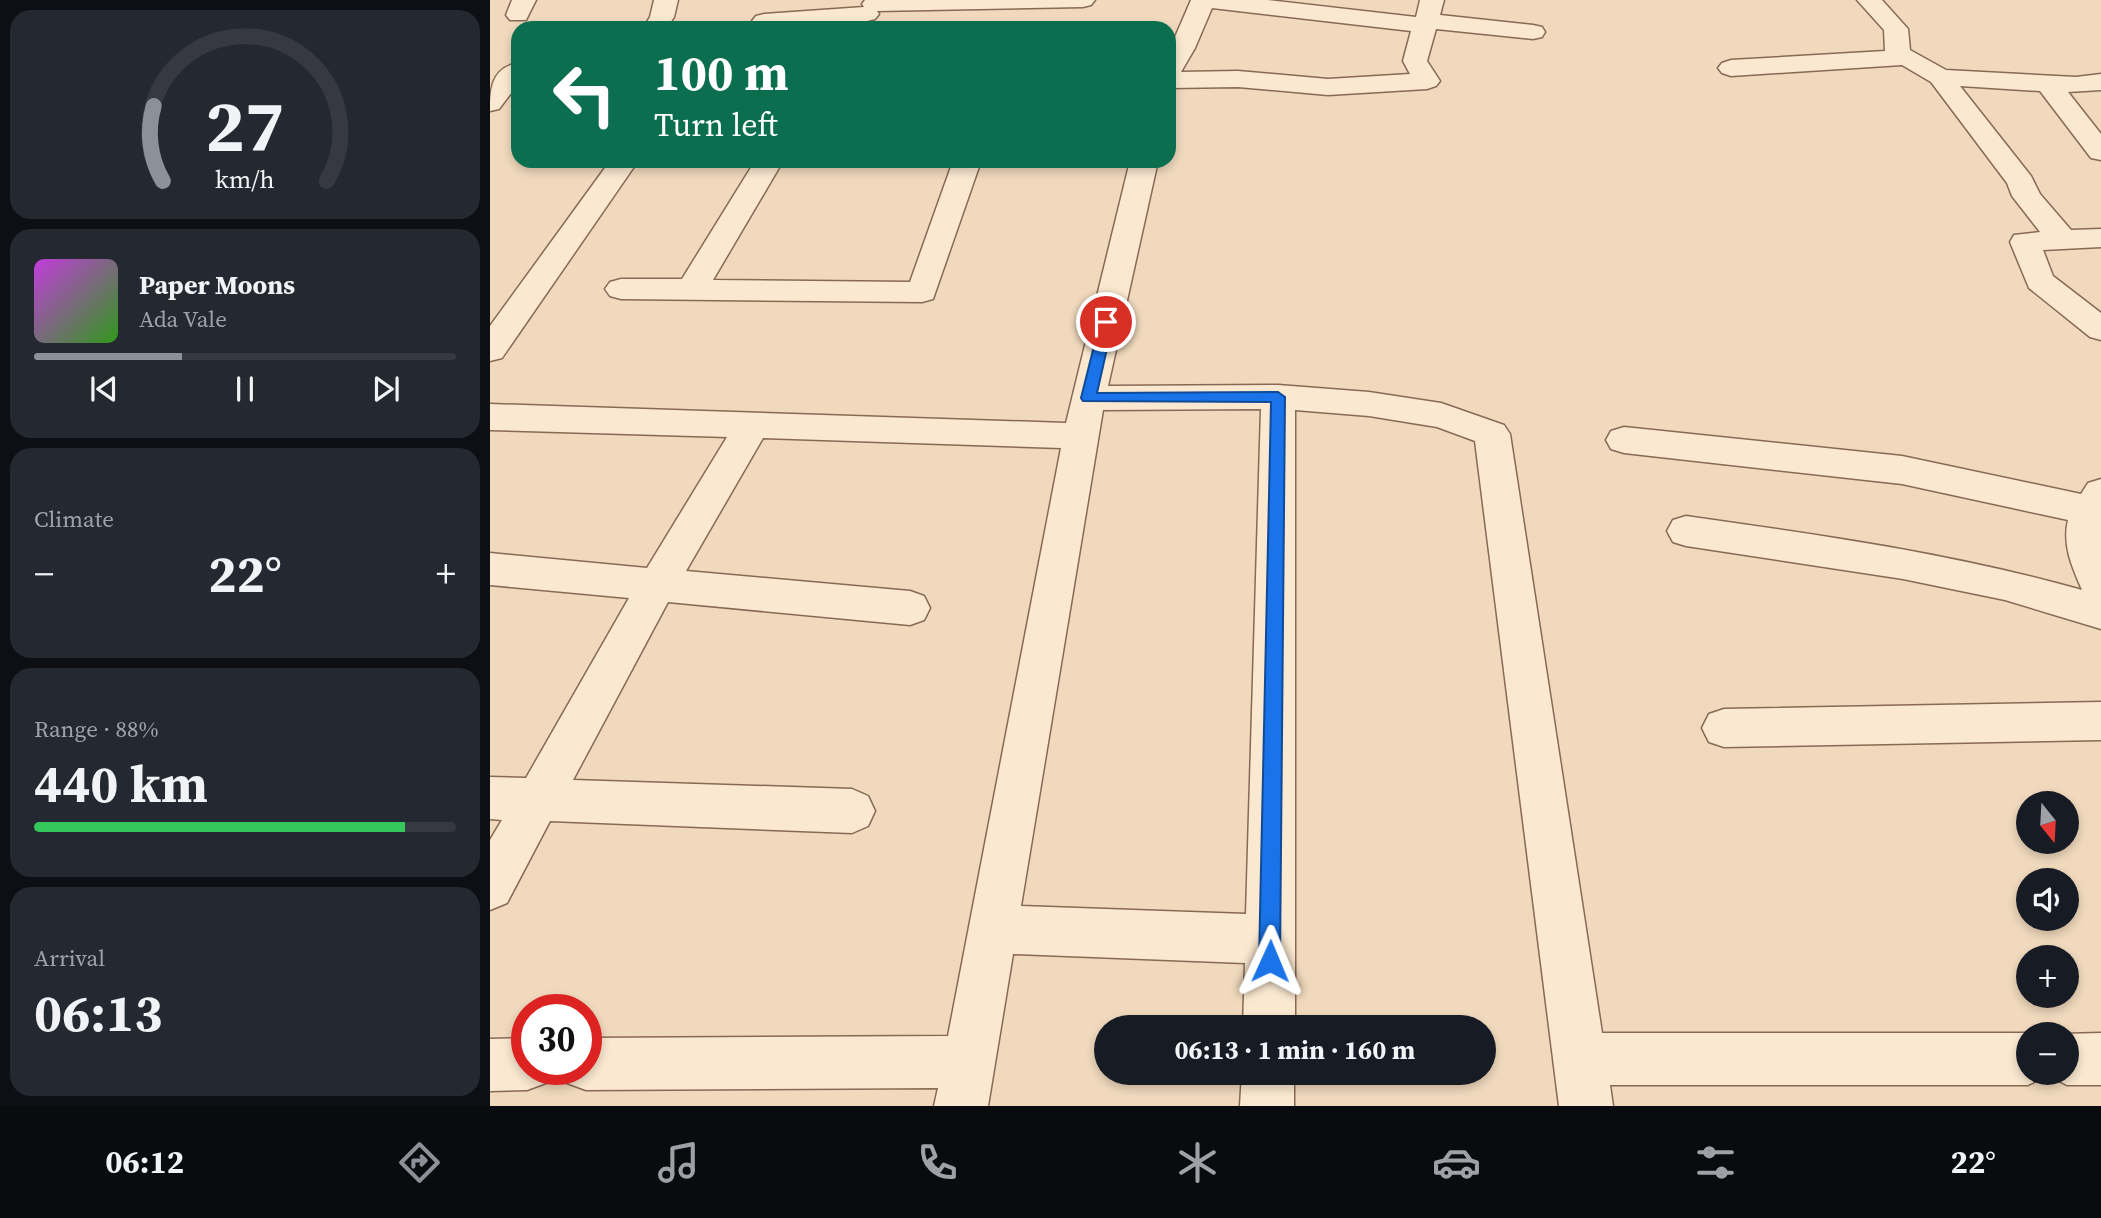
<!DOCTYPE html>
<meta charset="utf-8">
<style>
body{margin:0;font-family:"Source Serif 4",serif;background:#242831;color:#f1f3f6;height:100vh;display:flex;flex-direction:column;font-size:26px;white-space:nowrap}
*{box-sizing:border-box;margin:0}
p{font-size:23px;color:#9ea1a6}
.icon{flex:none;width:38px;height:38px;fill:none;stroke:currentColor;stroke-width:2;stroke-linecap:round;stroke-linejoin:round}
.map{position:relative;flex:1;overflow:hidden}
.drawer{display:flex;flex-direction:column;gap:10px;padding:10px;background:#0d0f14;width:490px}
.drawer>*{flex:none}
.hud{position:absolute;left:21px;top:21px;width:665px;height:147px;border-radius:21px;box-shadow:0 4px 10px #0003;background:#0b6e4f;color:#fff;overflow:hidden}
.needle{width:46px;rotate:162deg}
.buttons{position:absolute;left:1526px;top:791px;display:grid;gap:14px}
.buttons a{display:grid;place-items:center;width:63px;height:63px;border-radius:50%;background:#171b24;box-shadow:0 4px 10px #0003;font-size:35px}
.speed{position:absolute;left:21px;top:994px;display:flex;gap:14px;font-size:35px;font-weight:700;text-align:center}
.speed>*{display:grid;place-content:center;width:91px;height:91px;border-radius:50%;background:#171b24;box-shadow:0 4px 10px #0003;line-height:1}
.speed .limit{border:10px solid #d22;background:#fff;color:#111}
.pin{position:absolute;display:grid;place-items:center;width:60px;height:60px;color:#fff;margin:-30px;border:4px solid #fff;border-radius:50%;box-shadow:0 2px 7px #0007}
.me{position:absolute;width:77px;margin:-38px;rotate:1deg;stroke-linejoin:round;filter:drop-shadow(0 0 5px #0008)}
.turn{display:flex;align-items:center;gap:24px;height:147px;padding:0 28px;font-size:32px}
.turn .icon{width:91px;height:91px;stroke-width:2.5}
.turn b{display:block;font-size:49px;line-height:60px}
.big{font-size:52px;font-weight:700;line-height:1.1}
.drawer .tile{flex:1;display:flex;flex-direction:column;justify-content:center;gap:10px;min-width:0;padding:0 24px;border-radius:21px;background:#242831}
.drawer .dial{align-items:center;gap:0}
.dial svg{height:182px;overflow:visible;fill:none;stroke:#363941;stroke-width:7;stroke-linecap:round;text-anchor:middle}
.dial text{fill:#f1f3f6;stroke:none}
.song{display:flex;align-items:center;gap:21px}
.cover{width:84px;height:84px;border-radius:10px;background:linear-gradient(135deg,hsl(290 70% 55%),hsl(110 70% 35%))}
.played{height:7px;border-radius:4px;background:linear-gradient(90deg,#8c9099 35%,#363941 35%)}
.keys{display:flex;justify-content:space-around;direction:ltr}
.heat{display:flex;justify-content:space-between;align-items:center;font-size:38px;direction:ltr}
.charge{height:10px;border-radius:5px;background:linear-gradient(90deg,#34c759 88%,#363941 0)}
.trip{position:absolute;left:604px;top:1015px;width:402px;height:70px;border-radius:35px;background:#171b24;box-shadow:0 4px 10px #0003;font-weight:700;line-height:70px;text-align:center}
.menu{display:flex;height:112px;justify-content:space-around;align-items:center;background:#090b0e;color:#9ea1a6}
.menu .icon{width:49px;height:49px}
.menu .current{color:#8c9099}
.menu b{font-size:32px;color:#f1f3f6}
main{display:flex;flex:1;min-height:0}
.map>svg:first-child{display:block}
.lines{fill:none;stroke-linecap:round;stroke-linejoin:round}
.minor-casing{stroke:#886955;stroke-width:3}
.minor{fill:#fae8d0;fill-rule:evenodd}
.route{fill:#1a73e8;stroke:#114b97;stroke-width:2}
</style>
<main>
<section class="drawer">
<div class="tile dial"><svg viewBox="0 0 100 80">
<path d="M14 69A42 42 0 1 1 86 69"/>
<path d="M14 69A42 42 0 0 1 10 36" stroke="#8c9099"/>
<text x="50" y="56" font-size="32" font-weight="700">27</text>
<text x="50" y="72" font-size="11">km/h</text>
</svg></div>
<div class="tile">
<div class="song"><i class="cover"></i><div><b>Paper Moons</b><p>Ada Vale</p></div></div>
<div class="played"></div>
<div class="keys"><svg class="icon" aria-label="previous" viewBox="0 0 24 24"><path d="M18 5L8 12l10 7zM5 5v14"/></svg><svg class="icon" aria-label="pause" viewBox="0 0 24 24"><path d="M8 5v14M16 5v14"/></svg><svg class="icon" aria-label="next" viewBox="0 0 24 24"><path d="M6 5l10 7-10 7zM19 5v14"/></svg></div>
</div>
<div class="tile"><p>Climate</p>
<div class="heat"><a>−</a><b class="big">22°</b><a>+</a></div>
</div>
<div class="tile"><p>Range · 88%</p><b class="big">440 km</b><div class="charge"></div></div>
<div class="tile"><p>Arrival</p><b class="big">06:13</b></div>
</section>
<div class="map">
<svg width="1611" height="1106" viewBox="0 0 1611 1106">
<rect width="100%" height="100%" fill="#f0d9bd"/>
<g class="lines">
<g class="minor-casing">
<path id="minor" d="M22,0H46L36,20H20L16,15Z
M164,0H188L184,17L177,28H153L160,17Z
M375,0H605L601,5L593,7L387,11L389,14L385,19L377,21L276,28L266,26L262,21L266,16L274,14L374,7L372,4Z
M701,0H777L926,17L930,0H954L950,15L1043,25L1052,27L1055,32L1052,37L1043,39L946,29L937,61L950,81L946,86L937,89L838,95L748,87L679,88V51ZM722,8L921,31L913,61L920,74L838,79L748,71L691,72L705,48Z
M1367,0H1392L1418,29L1420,50L1456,70L1586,77L1611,74V90L1578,92L1611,134V160L1601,158L1550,91L1470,86L1541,176L1550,194L1581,230L1611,229V247L1553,250L1563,276L1611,313V340L1600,337L1539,288L1520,242L1524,235L1550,232L1522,196L1517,183L1441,82L1412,65L1241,76L1232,73L1228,68L1232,63L1241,60L1395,51L1394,30Z
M24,64L28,65V84L9,109L0,111C0,91 1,70 24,64Z
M120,161H148L12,358L0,361V326Z
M265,161H293L223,280L420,282L463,161H491L443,299L432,302L131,299L120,296L115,289L120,282L131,279H192Z
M640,161H668L618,386L788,385L879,392L951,403L1014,425L1020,434L1112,1033H1538L1542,1034H1538V1073H1577V1034H1573L1611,1033V1085H1577L1558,1075L1538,1085H1120L1123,1106H1069L985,441L947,427L879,416L805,410V1027H753L755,963L523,954L498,1106H444L448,1088L96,1090L77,1083L72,1069H96V1038L458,1036L571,448L273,438L196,571L420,591L434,596L440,608L434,620L420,625L178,602L83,780L362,789L378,796L385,811L378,826L362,833L60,821L17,903L0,910V840L12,820L0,819V777L36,778L139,598L0,585V553L157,568L237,437L0,430V404L576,423ZM771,409L756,914L531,906L613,410Z
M1134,427L1412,456L1591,494L1598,483L1611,479V629L1515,600L1413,579L1196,546L1183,542L1177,531L1183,520L1196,516C1330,535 1461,553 1592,590C1582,567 1572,545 1578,520L1412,484L1134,453L1121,449L1116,440L1121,431Z
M1611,702V740L1234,747L1219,742L1212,728L1219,714L1234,709Z
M37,1038V1069H61L56,1083L37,1090L0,1091V1039Z
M752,1073H804V1106H750Z"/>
</g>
<use href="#minor" class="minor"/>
</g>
<path class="route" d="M616,317L623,322L607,393L788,392L795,397L790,961L787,968L780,971L772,968L769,961L781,402L593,401L591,398L610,322Z"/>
</svg>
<div class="buttons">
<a><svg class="needle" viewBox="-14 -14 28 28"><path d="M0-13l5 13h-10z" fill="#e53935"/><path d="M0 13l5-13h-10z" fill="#9ea1a6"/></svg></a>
<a><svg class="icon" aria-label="sound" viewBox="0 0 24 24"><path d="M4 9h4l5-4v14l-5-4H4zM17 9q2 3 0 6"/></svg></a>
<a>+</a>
<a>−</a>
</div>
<div class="speed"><div class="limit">30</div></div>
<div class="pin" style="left:616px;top:322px;background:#d93025"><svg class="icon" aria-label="arrive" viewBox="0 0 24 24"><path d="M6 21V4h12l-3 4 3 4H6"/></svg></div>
<svg class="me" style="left:780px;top:961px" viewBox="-20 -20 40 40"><path d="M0-17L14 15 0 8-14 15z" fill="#1a73e8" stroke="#fff" stroke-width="4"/></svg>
<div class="trip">06:13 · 1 min · 160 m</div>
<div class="hud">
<div class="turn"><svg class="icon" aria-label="left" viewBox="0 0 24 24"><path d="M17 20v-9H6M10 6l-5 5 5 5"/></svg><div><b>100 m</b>Turn left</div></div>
</div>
</div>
</main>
<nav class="menu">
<b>06:12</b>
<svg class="icon current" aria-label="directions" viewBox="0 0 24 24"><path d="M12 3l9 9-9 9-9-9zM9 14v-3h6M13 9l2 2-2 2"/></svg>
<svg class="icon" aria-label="music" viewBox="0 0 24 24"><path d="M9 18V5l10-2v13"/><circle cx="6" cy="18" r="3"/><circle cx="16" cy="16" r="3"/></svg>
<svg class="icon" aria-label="phone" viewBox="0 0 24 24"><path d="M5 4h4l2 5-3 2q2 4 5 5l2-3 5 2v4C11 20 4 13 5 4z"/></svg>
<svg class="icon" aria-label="climate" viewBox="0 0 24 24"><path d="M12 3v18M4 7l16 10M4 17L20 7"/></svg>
<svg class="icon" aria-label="car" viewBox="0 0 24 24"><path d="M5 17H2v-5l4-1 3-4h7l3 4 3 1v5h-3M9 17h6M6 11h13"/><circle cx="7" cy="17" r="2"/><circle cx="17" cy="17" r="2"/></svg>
<svg class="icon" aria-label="filters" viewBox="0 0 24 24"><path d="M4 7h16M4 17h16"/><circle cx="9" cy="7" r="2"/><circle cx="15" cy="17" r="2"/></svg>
<b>22°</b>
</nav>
